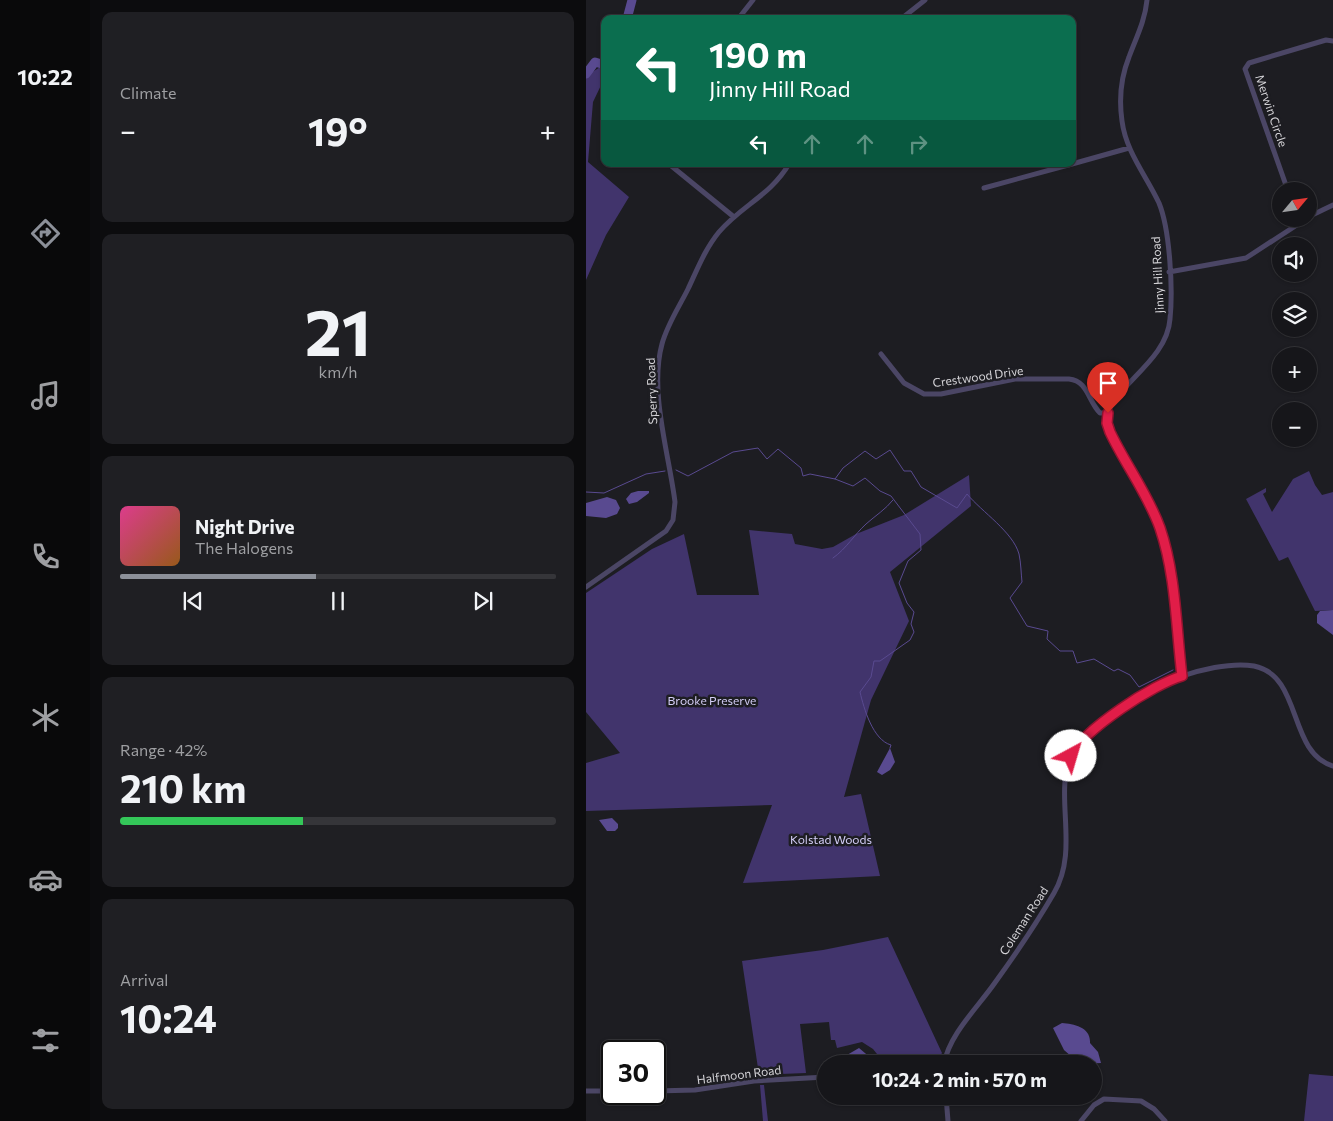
<!DOCTYPE html>
<meta charset="utf-8">
<style>
body{margin:0;font-family:Commissioner,sans-serif;background:#1f1f23;color:#f1f3f6;height:100vh;display:flex;flex-direction:column;font-size:19px;white-space:nowrap}
*{box-sizing:border-box;margin:0}
p{font-size:16px;color:#9e9fa2}
.icon{flex:none;width:28px;height:28px;fill:none;stroke:currentColor;stroke-width:2;stroke-linecap:round;stroke-linejoin:round}
.map{position:relative;flex:1;overflow:hidden}
.side{display:flex;flex-direction:column;gap:12px;padding:12px;background:#0c0c0e;width:496px}
.side>*{flex:none}
.top-card{position:absolute;left:15px;top:15px;width:475px;height:152px;border-radius:10px;box-shadow:0 1px 4px #0004,0 0 0 1px #353539;background:#0b6e4f;color:#fff;overflow:hidden}
.needle{width:32px;rotate:61deg}
.fabs{position:absolute;left:686px;top:182px;display:grid;gap:10px}
.fabs a{display:grid;place-items:center;width:45px;height:45px;border-radius:50%;background:#16161a;box-shadow:0 1px 4px #0004,0 0 0 1px #353539;font-size:25px}
.speed{position:absolute;left:15px;top:1040px;display:flex;gap:10px;font-size:25px;font-weight:700;text-align:center}
.speed>*{display:grid;place-content:center;width:65px;height:65px;border-radius:50%;background:#16161a;box-shadow:0 1px 4px #0004,0 0 0 1px #353539;line-height:1}
.speed .limit{border:2px solid #111;border-radius:8px;background:#fff;color:#111}
.pin{position:absolute;display:grid;place-items:center;width:42px;height:42px;color:#fff;margin:-51px -21px;border-radius:50% 50% 50% 0;rotate:-45deg;box-shadow:0 0 5px #0007}
.pin .icon{rotate:45deg}
.me{position:absolute;width:55px;margin:-28px;rotate:39deg;stroke-linejoin:round;filter:drop-shadow(0 0 4px #0008)}
.turn{display:flex;align-items:center;gap:18px;height:105px;padding:0 25px;font-size:22px}
.turn .icon{width:65px;height:65px;stroke-width:2.5}
.turn b{display:block;font-size:35px;line-height:42px}
.lanes{display:flex;align-items:center;height:48px;padding:0 25px;background:#0003;justify-content:center;gap:25px;direction:ltr}
.lanes .off{opacity:.35}
.big{font-size:38px;font-weight:700;line-height:1.1}
.side .tile{flex:1;display:flex;flex-direction:column;justify-content:center;gap:8px;min-width:0;padding:0 18px;border-radius:10px;background:#1f1f23}
.side .dial{align-items:center;gap:0}
.dial b{font-size:65px;line-height:1}
.song{display:flex;align-items:center;gap:15px}
.cover{width:60px;height:60px;border-radius:8px;background:linear-gradient(135deg,hsl(330 70% 55%),hsl(30 70% 35%))}
.played{height:5px;border-radius:2px;background:linear-gradient(90deg,#8c9099 45%,#353539 45%)}
.keys{display:flex;justify-content:space-around;direction:ltr}
.heat{display:flex;justify-content:space-between;align-items:center;font-size:28px;direction:ltr}
.charge{height:8px;border-radius:4px;background:linear-gradient(90deg,#34c759 42%,#353539 0)}
.trip{position:absolute;left:231px;top:1055px;width:285px;height:50px;border-radius:25px;background:#16161a;box-shadow:0 1px 4px #0004,0 0 0 1px #353539;font-weight:700;line-height:50px;text-align:center}
main{display:flex;flex:1;min-height:0}
.menu{display:flex;flex-direction:column;width:90px;justify-content:space-around;align-items:center;background:#09090a;color:#9e9fa2}
.menu .icon{width:35px;height:35px}
.menu .selected{color:#8c9099}
.menu b{font-size:22px;color:#f1f3f6}
.map>svg:first-child{display:block}
.green{fill:#41346c}
.water{fill:#594a90}
.lines{fill:none;stroke-linecap:round;stroke-linejoin:round}
.stream{stroke:#594a90;stroke-width:1}
.river{stroke:#594a90;stroke-width:9}
.minor{stroke:#4b4665;stroke-width:5}
.route-casing{stroke:#92132f;stroke-width:12}
.route{stroke:#e11d48;stroke-width:9}
.labels{text-anchor:middle;stroke-width:5;stroke-linejoin:round;paint-order:stroke}
.street-label{font-size:12px;fill:#d4d3d7;stroke:#1d1d22}
.park-label{font-size:12px;fill:#d4cef7;stroke:#1d1d22}
</style>
<main>
<nav class="menu">
<b>10:22</b>
<svg class="icon selected" aria-label="directions" viewBox="0 0 24 24"><path d="M12 3l9 9-9 9-9-9zM9 14v-3h6M13 9l2 2-2 2"/></svg>
<svg class="icon" aria-label="music" viewBox="0 0 24 24"><path d="M9 18V5l10-2v13"/><circle cx="6" cy="18" r="3"/><circle cx="16" cy="16" r="3"/></svg>
<svg class="icon" aria-label="phone" viewBox="0 0 24 24"><path d="M5 4h4l2 5-3 2q2 4 5 5l2-3 5 2v4C11 20 4 13 5 4z"/></svg>
<svg class="icon" aria-label="climate" viewBox="0 0 24 24"><path d="M12 3v18M4 7l16 10M4 17L20 7"/></svg>
<svg class="icon" aria-label="car" viewBox="0 0 24 24"><path d="M5 17H2v-5l4-1 3-4h7l3 4 3 1v5h-3M9 17h6M6 11h13"/><circle cx="7" cy="17" r="2"/><circle cx="17" cy="17" r="2"/></svg>
<svg class="icon" aria-label="filters" viewBox="0 0 24 24"><path d="M4 7h16M4 17h16"/><circle cx="9" cy="7" r="2"/><circle cx="15" cy="17" r="2"/></svg>
</nav>
<section class="side">
<div class="tile"><p>Climate</p>
<div class="heat"><a>−</a><b class="big">19°</b><a>+</a></div>
</div>
<div class="tile dial"><b>21</b><p>km/h</p></div>
<div class="tile">
<div class="song"><i class="cover"></i><div><b>Night Drive</b><p>The Halogens</p></div></div>
<div class="played"></div>
<div class="keys"><svg class="icon" aria-label="previous" viewBox="0 0 24 24"><path d="M18 5L8 12l10 7zM5 5v14"/></svg><svg class="icon" aria-label="pause" viewBox="0 0 24 24"><path d="M8 5v14M16 5v14"/></svg><svg class="icon" aria-label="next" viewBox="0 0 24 24"><path d="M6 5l10 7-10 7zM19 5v14"/></svg></div>
</div>
<div class="tile"><p>Range · 42%</p><b class="big">210 km</b><div class="charge"></div></div>
<div class="tile"><p>Arrival</p><b class="big">10:24</b></div>
</section>
<div class="map">
<svg width="747" height="1121" viewBox="0 0 747 1121">
<rect width="100%" height="100%" fill="#1d1d22"/>
<path class="green" d="M19,64V77L7,102L2,162L43,197L20,235L0,280V76Z
M723,471L729,485L736,495L747,492V610L729,611L702,557L693,561L660,499L680,488V492L677,494L686,512L707,479Z
M383,475L385,506L304,572L323,621L285,700L258,797L275,794L294,876L157,883L186,805L0,811V763L34,753L0,712V593L66,549L98,534L111,595H173L163,530L206,534L209,544L236,549L247,547L270,534L318,515Z
M302,937L356,1053L349,1064H299L287,1049L276,1042L251,1048L249,1040H245L243,1022L214,1024L220,1073L173,1075L156,961L237,950Z
M723,1074L747,1076V1121H718Z
M174,1085H178L182,1121H177Z"/>
<path class="water" d="M52,491H63V493L51,502L43,504L40,499L45,493Z
M21,497L30,500L34,508L31,514L20,518L0,516V503Z
M747,610V635L731,623V615L734,611Z
M304,748L309,762L304,770L296,775L291,772Z
M26,818L32,824V828L29,831H21L13,820Z
M476,1023C488,1024 505,1027 504,1043L512,1052L515,1063L494,1064L478,1050L467,1028Z
M273,1048L292,1064H259L261,1055Z"/>
<g class="lines">
<path class="stream" d="M90,470L102,476L147,452L172,448L181,459L192,449L215,468L217,476L224,474L249,479L257,468L279,451L290,459L304,450L318,471H325L335,487L371,508L381,494C396,512 427,532 433,554C435,563 435,573 436,582L424,598L441,626L462,631L461,639L474,651H487L491,663L508,659L528,671L532,669L544,675L553,687L587,670
M249,479L267,486L279,478L294,491L305,496L334,534L335,550L322,561L313,583L321,603L328,612L325,624L328,632L324,640L294,661H288L285,677L274,692C278,709 287,740 305,745L304,748
M0,492L18,493L60,474L79,471
M247,558C261,548 268,535 280,524C289,516 300,509 307,500"/>
<path class="river" d="M41,19L46,0
M0,74L9,62L19,65"/>
<path class="minor" d="M561,0C559,21 550,38 543,57C535,77 533,100 536,121C540,152 560,175 573,203C584,230 587,289 584,319C581,364 518,391 521,422C523,435 532,448 539,460C551,481 565,503 573,527C591,574 589,626 597,676
M152,19L167,0
M315,19L339,0
M83,164L148,217
M486,164L543,148
M398,188L486,164
M702,191L659,69L663,63L740,40L747,41
M722,217L747,205
M583,272L660,258L720,219
M295,354L318,383L338,394H355L429,379H483C502,381 502,401 514,413H522
M0,587L80,531L87,520L89,502C83,454 63,391 76,344C81,325 93,307 102,289C111,270 119,249 133,232C156,205 184,196 203,164
M358,1064C363,1035 391,1008 408,984C429,955 450,924 468,893C492,852 471,805 482,762C490,735 563,687 590,678C612,670 645,662 668,666C717,676 701,752 747,766
M0,1091H26
M69,1091L109,1090L168,1081L240,1077
M360,1096L362,1121
M495,1121L508,1105L518,1099L555,1101L568,1109L579,1121"/>
</g>
<g class="lines">
<g class="route-casing">
<path id="route" d="M485,756C498,729 568,684 596,676C590,627 590,575 574,528C562,494 539,464 524,432L521,423L522,413"/>
</g>
<use href="#route" class="route"/>
</g>
<g class="labels">
<g class="street-label">
<text transform="translate(685 111) rotate(71)" y="4">Merwin Circle</text>
<text transform="translate(572 275) rotate(-93)" y="4">Jinny Hill Road</text>
<text transform="translate(392 377) rotate(-8)" y="4">Crestwood Drive</text>
<text transform="translate(66 391) rotate(-92)" y="4">Sperry Road</text>
<text transform="translate(438 921) rotate(-57)" y="4">Coleman Road</text>
<text transform="translate(153 1075) rotate(-7)" y="4">Halfmoon Road</text>
</g>
<g class="park-label">
<text x="126" y="705">Brooke Preserve</text>
<text x="245" y="844">Kolstad Woods</text>
</g>
</g>
</svg>
<div class="fabs">
<a><svg class="needle" viewBox="-14 -14 28 28"><path d="M0-13l5 13h-10z" fill="#e53935"/><path d="M0 13l5-13h-10z" fill="#9e9fa2"/></svg></a>
<a><svg class="icon" aria-label="sound" viewBox="0 0 24 24"><path d="M4 9h4l5-4v14l-5-4H4zM17 9q2 3 0 6"/></svg></a>
<a><svg class="icon" aria-label="layers" viewBox="0 0 24 24"><path d="M12 4l9 5-9 5-9-5zM3 14l9 5 9-5"/></svg></a>
<a>+</a>
<a>−</a>
</div>
<div class="speed"><div class="limit">30</div></div>
<div class="pin" style="left:522px;top:413px;background:#d93025"><svg class="icon" aria-label="arrive" viewBox="0 0 24 24"><path d="M6 21V4h12l-3 4 3 4H6"/></svg></div>
<svg class="me" style="left:485px;top:756px" viewBox="-20 -20 40 40"><circle r="19" fill="#fff"/><path d="M0-13L10 11 0 6-10 11z" fill="#e11d48"/></svg>
<div class="trip">10:24 · 2 min · 570 m</div>
<div class="top-card">
<div class="turn"><svg class="icon" aria-label="left" viewBox="0 0 24 24"><path d="M17 20v-9H6M10 6l-5 5 5 5"/></svg><div><b>190 m</b>Jinny Hill Road</div></div>
<div class="lanes"><svg class="icon" aria-label="left" viewBox="0 0 24 24"><path d="M17 20v-9H6M10 6l-5 5 5 5"/></svg><svg class="icon off" aria-label="ahead" viewBox="0 0 24 24"><path d="M12 20V5M6 11l6-6 6 6"/></svg><svg class="icon off" aria-label="ahead" viewBox="0 0 24 24"><path d="M12 20V5M6 11l6-6 6 6"/></svg><svg class="icon off" aria-label="right" viewBox="0 0 24 24"><path d="M7 20v-9h11M14 6l5 5-5 5"/></svg></div>
</div>
</div>
</main>
